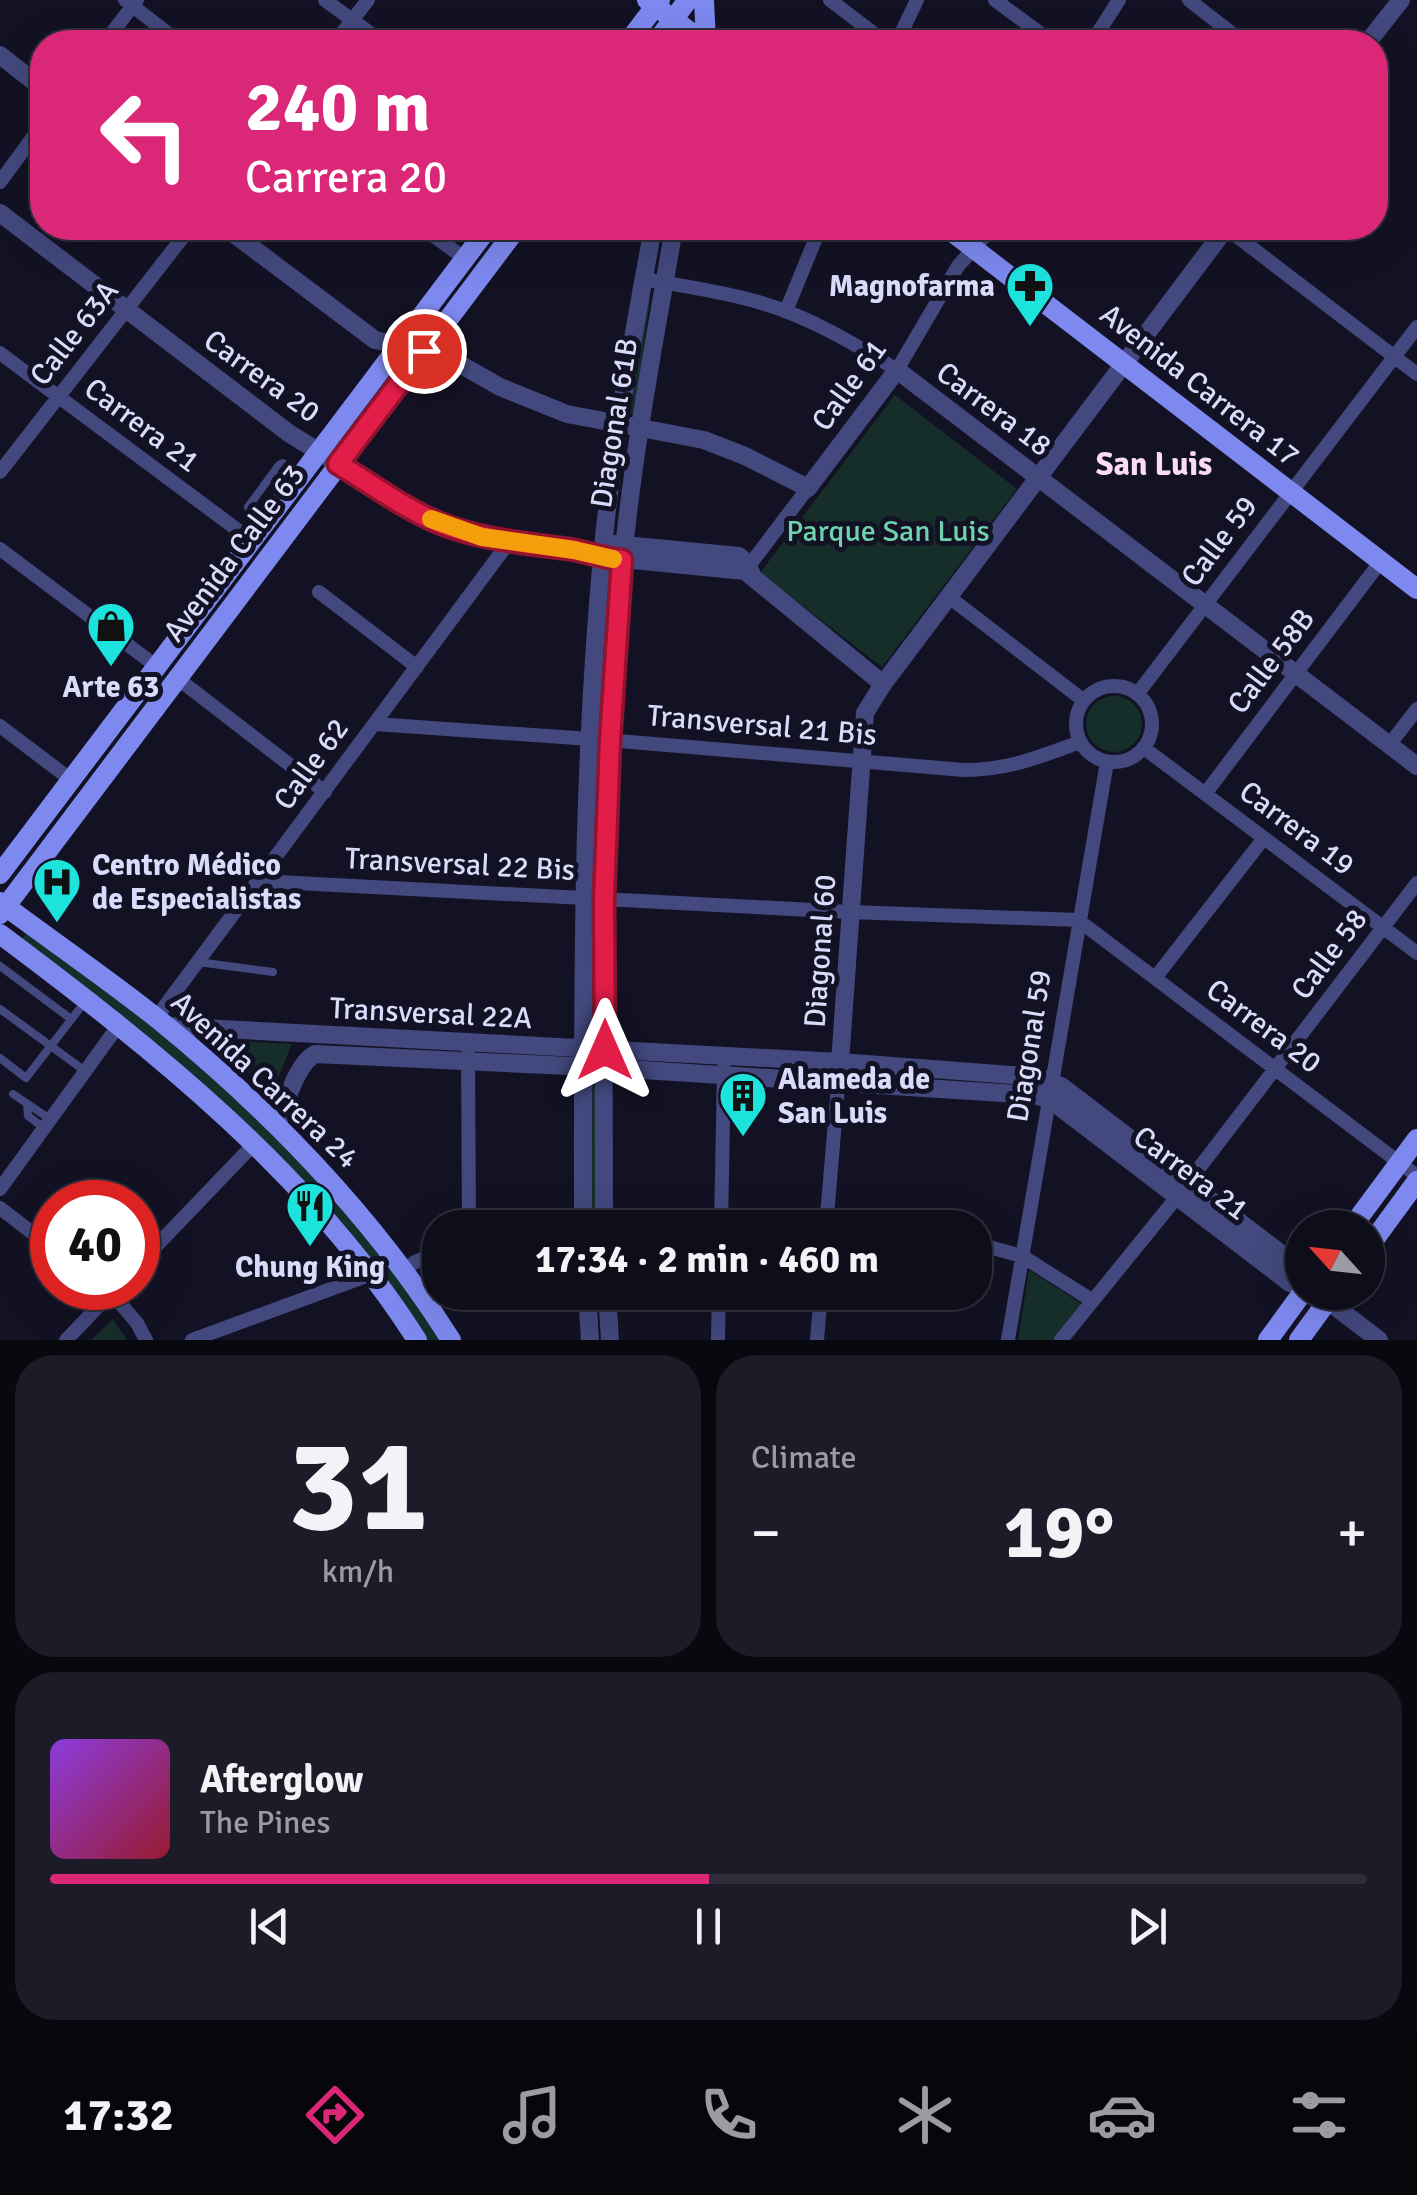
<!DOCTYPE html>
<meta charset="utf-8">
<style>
body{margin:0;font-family:Signika,sans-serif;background:#1c1c28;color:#f1f3f6;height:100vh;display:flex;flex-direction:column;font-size:38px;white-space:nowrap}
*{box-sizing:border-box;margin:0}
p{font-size:32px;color:#9b9ca3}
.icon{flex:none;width:55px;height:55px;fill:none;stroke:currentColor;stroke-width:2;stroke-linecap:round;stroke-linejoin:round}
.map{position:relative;height:1340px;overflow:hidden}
.drawer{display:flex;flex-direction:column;gap:15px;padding:15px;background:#08080f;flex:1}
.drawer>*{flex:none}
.guide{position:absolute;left:30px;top:30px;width:1358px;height:210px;border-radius:40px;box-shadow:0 10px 40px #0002,0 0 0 2px #2e2e3a;background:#db2777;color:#fff;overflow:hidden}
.needle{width:65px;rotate:297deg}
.fabs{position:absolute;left:1285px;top:1210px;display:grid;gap:20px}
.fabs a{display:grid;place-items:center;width:100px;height:100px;border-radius:50%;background:#0e0e1b;box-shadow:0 10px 40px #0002,0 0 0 2px #2e2e3a;font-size:50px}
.speed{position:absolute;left:30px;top:1180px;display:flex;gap:20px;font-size:50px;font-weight:700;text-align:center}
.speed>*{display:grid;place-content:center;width:130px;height:130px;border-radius:50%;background:#0e0e1b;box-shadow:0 10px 40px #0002,0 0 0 2px #2e2e3a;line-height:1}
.speed .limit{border:15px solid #d22;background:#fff;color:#111}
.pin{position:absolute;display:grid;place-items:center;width:85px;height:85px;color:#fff;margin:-42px;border:5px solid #fff;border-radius:50%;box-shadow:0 2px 10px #0007}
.me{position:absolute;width:110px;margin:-55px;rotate:0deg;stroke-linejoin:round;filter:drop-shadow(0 0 8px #0008)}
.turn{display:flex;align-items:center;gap:35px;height:210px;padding:0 50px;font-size:45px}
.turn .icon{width:130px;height:130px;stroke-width:2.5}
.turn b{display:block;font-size:70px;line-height:85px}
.big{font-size:75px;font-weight:700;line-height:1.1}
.drawer .card{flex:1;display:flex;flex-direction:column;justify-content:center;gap:15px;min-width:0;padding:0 35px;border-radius:40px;background:#1c1c28}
.drawer .dial{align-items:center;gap:0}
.dial b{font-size:130px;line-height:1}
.song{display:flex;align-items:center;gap:30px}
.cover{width:120px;height:120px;border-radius:15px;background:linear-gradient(135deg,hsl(270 70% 55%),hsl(350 70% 35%))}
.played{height:10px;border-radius:5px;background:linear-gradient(90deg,#db2777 50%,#2e2e3a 50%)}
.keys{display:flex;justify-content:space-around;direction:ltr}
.heat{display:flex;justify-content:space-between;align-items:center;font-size:55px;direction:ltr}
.drawer .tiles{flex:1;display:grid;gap:15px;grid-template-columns:1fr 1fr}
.card:last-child{grid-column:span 2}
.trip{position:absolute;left:422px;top:1210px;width:570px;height:100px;border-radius:40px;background:#0e0e1b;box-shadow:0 10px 40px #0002,0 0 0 2px #2e2e3a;font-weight:700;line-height:100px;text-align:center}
.menu{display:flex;height:160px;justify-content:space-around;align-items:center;background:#06060b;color:#9b9ca3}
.menu .icon{width:70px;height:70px}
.menu .current{color:#db2777}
.menu b{font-size:45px;color:#f1f3f6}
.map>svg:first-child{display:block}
.green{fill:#162e2a}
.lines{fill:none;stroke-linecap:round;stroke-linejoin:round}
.service{stroke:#43487e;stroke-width:8}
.minor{stroke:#43487e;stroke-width:14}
.tertiary{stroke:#43487e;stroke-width:18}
.secondary{stroke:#7d89ef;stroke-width:20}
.route-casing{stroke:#92132f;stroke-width:25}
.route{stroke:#e11d48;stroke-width:18}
.slow{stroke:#f59e0b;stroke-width:18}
.labels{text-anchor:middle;stroke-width:10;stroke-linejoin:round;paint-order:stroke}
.poi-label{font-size:30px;font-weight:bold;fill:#dadbfa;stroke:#131224}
.street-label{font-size:30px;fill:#dadbfa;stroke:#131224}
.park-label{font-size:30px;fill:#6ed2ac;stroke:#131224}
.neighbourhood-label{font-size:32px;font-weight:bold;fill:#fbdcf3;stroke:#131224}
</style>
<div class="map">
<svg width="1417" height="1340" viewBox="0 0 1417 1340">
<rect width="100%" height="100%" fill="#131224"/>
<path class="green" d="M647,296L650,300L634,414H628Z
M895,395L1017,489L882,667L760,573Z
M611,577L601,727L599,730L595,728L607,581Z
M1086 724a28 28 0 1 1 56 0a28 28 0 1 1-56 0Z
M29,929C134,1012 239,1094 331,1191C372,1235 407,1291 440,1340H428L385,1279L323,1202L21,941Z
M204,1040L292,1044L272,1092Z
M593,1083L597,1088L595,1218L592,1220L590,1219L589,1087Z
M1029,1270L1082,1304L1053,1340H1018Z
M113,1319L127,1340H91Z"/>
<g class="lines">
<path class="service" d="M260,524L253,519L248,507L279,465L283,463L302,474
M198,962L273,972
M0,966L71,1019
M0,1009L85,1071
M0,1058L26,1078L84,1003
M13,1094L50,1119
M27,1105L28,1116L43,1127"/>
<path class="minor" d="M125,0L179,42
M325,0L382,42
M830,0L885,42
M995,0L1052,42
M1189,0L1243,42
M105,42L137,0
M335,42L368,0
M897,42L917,0
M1092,42L1119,0
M0,182L42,125
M423,228L464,258
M1226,228L1417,374
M644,279C682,286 721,291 758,302C808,316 853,343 897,370L958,266L992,228
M786,311L820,228
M0,353L251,540
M0,472L190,228
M0,549L156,666
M745,571L808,488
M319,592L417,667
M949,597L1083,700
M177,678L325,792
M1076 724a38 38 0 1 1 76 0a38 38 0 1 1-76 0Z
M1138,693L1417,327
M375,724L619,741L964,770C1008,770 1039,757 1080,742
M0,726L70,779
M1389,745L1417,709
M1144,748L1417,953
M1205,794L1381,561
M259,881L850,912L1078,920
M1078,920L1417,1176
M1155,978L1264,838
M156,1018L509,542
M468,1054L469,1228
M0,1189L118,1026
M0,1208L52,1248
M827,1218L912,1228
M721,1228L724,1068
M826,1228L840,1062
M975,1243L1022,1256L1093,1301
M138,1265L254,1144
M404,1270L415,1262L440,1252
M108,1289L137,1323L146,1340
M66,1340L116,1288
M192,1340L372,1274
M718,1340L719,1292
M817,1340L821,1292
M1008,1340L1107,762
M1061,1340L1177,1197L1417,883"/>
<path class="tertiary" d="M1368,42L1401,0
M0,55L42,88
M0,213L290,434L419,513L458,530L509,542L574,550L602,557L745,571L883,684
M226,228L375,340L444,355L500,387L567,414L704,440L745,456L808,488L897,370L1417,766
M614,544L739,556L747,563L752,575
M166,1026L840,1062L1039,1077L1061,1086L1296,1265L1302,1273
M840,1062L865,713L883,684L1226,228
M277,1124C286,1104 296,1064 315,1054L611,1068L1034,1095L1049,1099L1056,1104L1290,1283L1302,1286
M583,1228C583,1004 581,781 602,558C612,447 633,337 653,228
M604,1228C604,1005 599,780 623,558C634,447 655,338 674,228
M587,1292L590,1340
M607,1292L610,1340
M1316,1292L1379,1340"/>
<path class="secondary" d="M647,0L704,42
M704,0L706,42
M628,42L660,0
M656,42L688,0
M947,228L1417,589
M0,874L488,228
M0,902C53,942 108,979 159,1020C272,1112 373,1216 451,1340
M0,914L517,228
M0,934C155,1050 312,1175 417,1340
M1351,1228L1417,1139
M1368,1248L1417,1181
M1268,1340L1303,1292
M1299,1340L1334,1292"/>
</g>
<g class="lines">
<g class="route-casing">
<path id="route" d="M424,351L338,464C372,484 403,508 439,523C481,540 525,543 569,549C587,552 604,558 622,560L610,740L604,899L605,1050"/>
</g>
<use href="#route" class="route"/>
<path class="slow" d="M431,519L482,537L574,550L613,559"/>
</g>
<defs>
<g id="pharmacy-pin" transform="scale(2.5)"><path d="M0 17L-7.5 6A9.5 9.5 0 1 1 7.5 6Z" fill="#1de3dd" stroke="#131224"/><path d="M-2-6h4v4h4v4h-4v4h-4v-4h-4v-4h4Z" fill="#111"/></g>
<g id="shop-pin" transform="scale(2.5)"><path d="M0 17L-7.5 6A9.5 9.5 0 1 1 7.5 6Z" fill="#1de3dd" stroke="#131224"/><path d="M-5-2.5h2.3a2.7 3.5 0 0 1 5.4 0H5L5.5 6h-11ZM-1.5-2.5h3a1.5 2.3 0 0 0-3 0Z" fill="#111"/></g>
<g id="hospital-pin" transform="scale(2.5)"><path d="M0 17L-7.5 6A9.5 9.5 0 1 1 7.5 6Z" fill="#1de3dd" stroke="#131224"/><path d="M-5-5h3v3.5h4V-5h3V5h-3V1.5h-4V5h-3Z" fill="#111"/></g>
<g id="building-pin" transform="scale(2.5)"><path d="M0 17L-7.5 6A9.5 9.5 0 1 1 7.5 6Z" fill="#1de3dd" stroke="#131224"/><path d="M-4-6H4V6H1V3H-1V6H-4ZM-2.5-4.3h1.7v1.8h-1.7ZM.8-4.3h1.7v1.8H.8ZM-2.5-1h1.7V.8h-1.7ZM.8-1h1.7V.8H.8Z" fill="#111"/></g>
<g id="restaurant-pin" transform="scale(2.5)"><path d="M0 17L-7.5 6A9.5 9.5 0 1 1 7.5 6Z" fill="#1de3dd" stroke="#131224"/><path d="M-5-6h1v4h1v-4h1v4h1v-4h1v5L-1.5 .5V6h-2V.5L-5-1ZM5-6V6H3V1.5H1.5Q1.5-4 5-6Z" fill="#111"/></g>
</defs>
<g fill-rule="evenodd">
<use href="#pharmacy-pin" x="1030" y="286"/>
<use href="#shop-pin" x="111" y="626"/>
<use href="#hospital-pin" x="57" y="882"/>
<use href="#building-pin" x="743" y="1096"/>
<use href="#restaurant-pin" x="310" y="1206"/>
</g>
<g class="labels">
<g class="poi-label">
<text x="995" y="296" text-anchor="end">Magnofarma</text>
<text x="111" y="697">Arte 63</text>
<text x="92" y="875" text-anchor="start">Centro Médico<tspan x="92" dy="34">de Especialistas</tspan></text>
<text x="778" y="1089" text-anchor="start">Alameda de<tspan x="778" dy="34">San Luis</tspan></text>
<text x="310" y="1277">Chung King</text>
</g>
<g class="street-label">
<text transform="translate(74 333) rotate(-52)" y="10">Calle 63A</text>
<text transform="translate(262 376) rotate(36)" y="10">Carrera 20</text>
<text transform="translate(849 385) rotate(-54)" y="10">Calle 61</text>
<text transform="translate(1200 385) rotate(38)" y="10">Avenida Carrera 17</text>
<text transform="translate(994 409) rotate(37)" y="10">Carrera 18</text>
<text transform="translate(614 423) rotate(-81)" y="10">Diagonal 61B</text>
<text transform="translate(142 425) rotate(37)" y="10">Carrera 21</text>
<text transform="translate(1219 541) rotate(-53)" y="10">Calle 59</text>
<text transform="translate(234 553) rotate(-53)" y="10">Avenida Calle 63</text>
<text transform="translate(1271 661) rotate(-53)" y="10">Calle 58B</text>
<text transform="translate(762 725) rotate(5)" y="10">Transversal 21 Bis</text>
<text transform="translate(311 764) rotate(-54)" y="10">Calle 62</text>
<text transform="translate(1297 828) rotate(37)" y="10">Carrera 19</text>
<text transform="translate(460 864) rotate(3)" y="10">Transversal 22 Bis</text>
<text transform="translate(820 951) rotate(-86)" y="10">Diagonal 60</text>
<text transform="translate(1329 954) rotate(-53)" y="10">Calle 58</text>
<text transform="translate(431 1013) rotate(3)" y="10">Transversal 22A</text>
<text transform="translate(1264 1026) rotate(37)" y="10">Carrera 20</text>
<text transform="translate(1029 1046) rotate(-81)" y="10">Diagonal 59</text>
<text transform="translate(265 1080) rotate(43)" y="10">Avenida Carrera 24</text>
<text transform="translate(1191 1173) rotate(37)" y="10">Carrera 21</text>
</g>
<g class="park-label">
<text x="888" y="541">Parque San Luis</text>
</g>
<g class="neighbourhood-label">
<text x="1154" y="475">San Luis</text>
</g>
</g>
</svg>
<div class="fabs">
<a><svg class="needle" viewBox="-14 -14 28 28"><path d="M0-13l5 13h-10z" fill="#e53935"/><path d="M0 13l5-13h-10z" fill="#9b9ca3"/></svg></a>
</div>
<div class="speed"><div class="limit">40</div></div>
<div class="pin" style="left:424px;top:351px;background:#d93025"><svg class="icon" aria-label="arrive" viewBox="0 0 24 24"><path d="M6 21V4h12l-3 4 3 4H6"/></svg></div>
<svg class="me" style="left:605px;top:1050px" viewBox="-20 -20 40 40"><path d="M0-17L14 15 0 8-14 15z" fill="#e11d48" stroke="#fff" stroke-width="4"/></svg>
<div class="trip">17:34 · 2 min · 460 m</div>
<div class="guide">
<div class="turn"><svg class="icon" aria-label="left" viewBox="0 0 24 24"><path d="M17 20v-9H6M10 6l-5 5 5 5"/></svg><div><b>240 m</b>Carrera 20</div></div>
</div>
</div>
<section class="drawer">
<div class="tiles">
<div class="card dial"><b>31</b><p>km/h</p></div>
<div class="card"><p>Climate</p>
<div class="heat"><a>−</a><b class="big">19°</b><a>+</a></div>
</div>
<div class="card">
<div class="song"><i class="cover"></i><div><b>Afterglow</b><p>The Pines</p></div></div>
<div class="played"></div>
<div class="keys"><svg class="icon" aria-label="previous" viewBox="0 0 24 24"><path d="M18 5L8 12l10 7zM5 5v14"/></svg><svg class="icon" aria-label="pause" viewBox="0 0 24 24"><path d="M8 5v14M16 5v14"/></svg><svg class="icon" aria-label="next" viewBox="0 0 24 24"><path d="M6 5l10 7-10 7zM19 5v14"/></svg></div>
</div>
</div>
</section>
<nav class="menu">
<b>17:32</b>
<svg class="icon current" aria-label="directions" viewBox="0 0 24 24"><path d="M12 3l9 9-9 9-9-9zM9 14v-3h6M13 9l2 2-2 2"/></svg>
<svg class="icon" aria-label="music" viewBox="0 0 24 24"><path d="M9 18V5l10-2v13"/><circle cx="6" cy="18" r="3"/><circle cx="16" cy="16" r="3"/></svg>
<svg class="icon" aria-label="phone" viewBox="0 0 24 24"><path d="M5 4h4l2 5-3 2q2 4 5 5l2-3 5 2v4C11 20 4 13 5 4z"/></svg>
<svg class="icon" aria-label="climate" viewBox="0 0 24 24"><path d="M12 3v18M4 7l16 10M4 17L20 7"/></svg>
<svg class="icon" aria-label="car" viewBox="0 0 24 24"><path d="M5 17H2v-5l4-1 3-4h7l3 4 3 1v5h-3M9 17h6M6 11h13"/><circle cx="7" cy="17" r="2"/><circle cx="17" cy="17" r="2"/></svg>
<svg class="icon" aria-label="filters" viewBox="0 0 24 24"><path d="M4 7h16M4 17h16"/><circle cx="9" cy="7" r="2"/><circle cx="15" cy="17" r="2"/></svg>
</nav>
